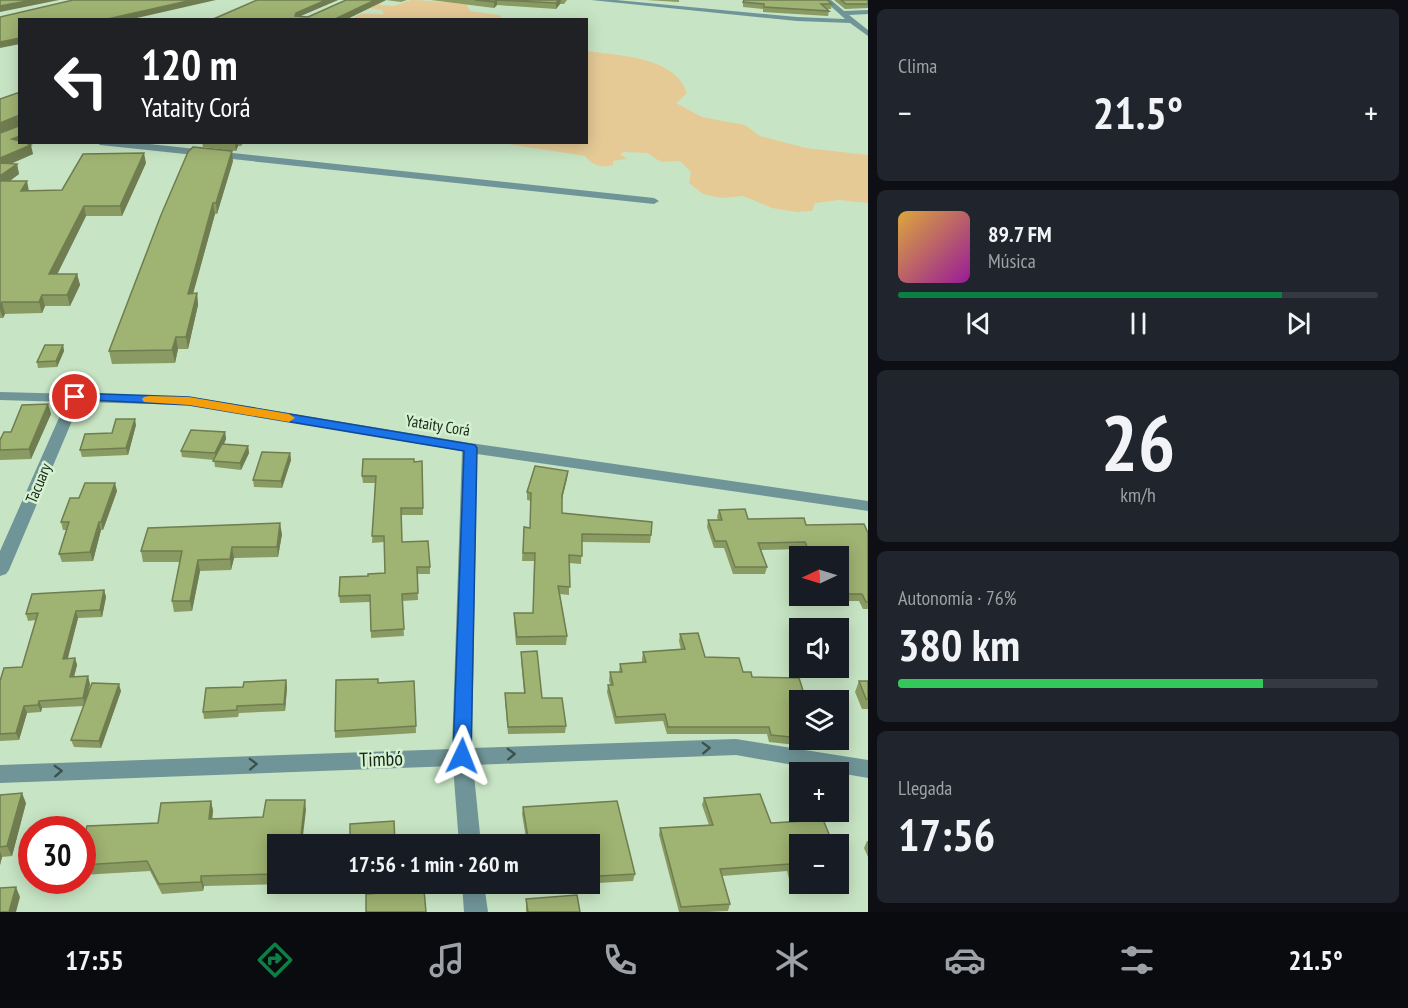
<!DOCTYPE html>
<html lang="es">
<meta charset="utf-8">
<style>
body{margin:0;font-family:"PT Sans Narrow",sans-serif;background:#20242c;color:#f1f3f6;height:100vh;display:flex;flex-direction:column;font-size:22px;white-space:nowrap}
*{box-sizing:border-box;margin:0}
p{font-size:20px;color:#9ea1a6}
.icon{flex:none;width:33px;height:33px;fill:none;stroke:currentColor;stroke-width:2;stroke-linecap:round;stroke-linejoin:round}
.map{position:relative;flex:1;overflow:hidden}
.drawer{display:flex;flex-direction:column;gap:9px;padding:9px;background:#0d0f14;width:540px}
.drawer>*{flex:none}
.banner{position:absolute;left:18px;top:18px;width:570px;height:126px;border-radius:0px;box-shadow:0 3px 15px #0003;background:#202124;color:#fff;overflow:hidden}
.needle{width:39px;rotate:266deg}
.buttons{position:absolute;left:789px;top:546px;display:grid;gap:12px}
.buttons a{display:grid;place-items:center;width:60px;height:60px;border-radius:0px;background:#171b24;box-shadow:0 3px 15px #0003;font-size:30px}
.speed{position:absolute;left:18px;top:816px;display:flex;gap:12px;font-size:30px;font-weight:700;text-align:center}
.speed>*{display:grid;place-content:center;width:78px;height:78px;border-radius:50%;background:#171b24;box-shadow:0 3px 15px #0003;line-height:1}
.speed .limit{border:9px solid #d22;background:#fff;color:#111}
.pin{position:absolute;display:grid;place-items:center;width:51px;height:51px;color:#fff;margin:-26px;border:3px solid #fff;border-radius:50%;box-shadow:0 2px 6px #0007}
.me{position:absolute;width:66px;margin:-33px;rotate:2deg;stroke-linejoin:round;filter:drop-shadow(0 0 4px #0008)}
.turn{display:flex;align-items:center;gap:21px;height:126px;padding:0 24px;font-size:27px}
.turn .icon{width:78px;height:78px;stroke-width:2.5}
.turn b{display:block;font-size:42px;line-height:51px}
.big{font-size:45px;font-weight:700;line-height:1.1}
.drawer .tile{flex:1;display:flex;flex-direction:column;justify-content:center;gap:9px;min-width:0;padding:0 21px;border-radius:9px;background:#20242c}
.drawer .dial{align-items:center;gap:0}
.dial b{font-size:78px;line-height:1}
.song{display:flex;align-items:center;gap:18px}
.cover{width:72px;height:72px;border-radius:9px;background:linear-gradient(135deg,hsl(40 70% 55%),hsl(300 70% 35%))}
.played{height:6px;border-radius:3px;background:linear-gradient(90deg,#0b8043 80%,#363941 80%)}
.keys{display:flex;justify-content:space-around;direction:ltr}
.heat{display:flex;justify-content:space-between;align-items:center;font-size:33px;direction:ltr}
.charge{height:9px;border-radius:4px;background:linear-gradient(90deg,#34c759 76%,#363941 0)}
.trip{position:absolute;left:267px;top:834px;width:333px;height:60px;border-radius:0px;background:#171b24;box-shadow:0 3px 15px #0003;font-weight:700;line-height:60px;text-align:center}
.tab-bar{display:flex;height:96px;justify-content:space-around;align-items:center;background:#090b0e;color:#9ea1a6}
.tab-bar .icon{width:42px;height:42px}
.tab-bar .on{color:#0b8043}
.tab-bar b{font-size:27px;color:#f1f3f6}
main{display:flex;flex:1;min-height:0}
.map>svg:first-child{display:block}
.green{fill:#e5ca96}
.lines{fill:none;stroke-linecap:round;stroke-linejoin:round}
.minor{fill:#709598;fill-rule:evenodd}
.wall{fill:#899a62}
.shaded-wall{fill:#6f7d50}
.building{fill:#9fb372;stroke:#6f7d50;stroke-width:1.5}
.oneway{stroke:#3b514b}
.route{fill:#1a73e8;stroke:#114b97;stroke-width:1.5}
.slow{fill:#f59e0b}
.labels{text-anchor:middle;stroke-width:5;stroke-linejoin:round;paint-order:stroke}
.street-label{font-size:16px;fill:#182417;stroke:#d4f2d1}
.near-street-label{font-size:20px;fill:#182417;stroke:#d4f2d1}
</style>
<main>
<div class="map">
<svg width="868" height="912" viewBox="0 0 868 912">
<rect width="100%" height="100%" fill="#c7e5c4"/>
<path class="green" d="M411,0C430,0 446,5 464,0L470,11L499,15L503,19H352C362,10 373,15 384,14L382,10L369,8L384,1L379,5L394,6Z
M587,51C619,56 675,56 687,93L676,103L702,117L745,125L760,136L806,148L868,155V203L839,200L815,203L812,211L797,212L772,208L743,196L722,198L703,194L689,183L691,172L680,161L661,162L647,153L625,152L620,154L627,159L613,161V165C601,168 593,166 585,156L502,143L586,142Z"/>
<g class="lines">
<path class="minor" d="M591,0H616L797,17L845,19L824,0H831L844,11L868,10V14L849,15L868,30V36L850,23L797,21Z
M96,142H131L654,198L659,201L654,204L100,145Z
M0,392L190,397L470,443L868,501V511L477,454L472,748L736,739L868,760V778L736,755L473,765L481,844H459L453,766L0,783V765L452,749L462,451L190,405L80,402L9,570L6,574L0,576V551L66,402L0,400Z
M462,884H484L488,912H464Z"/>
</g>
<path class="wall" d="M257,0H338L300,16L308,17L346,0H407L401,2L386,0L345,20H211Z
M431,0H567L564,4H560L556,9L497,5L494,8Z
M646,0H679V2Z
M834,0H868V8L845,9Z
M743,2L832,4L831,9H827L829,11L828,16L763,12V9L743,7Z
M20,92V142L27,143L33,154L11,164H17L19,174L10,181L29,191L62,190L146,163L122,216H86L57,274H77L80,285L70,306H45L42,313L5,314L3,318H0V133L19,125L0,133Z
M202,142H244L241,146H238L236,151L203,147Z
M233,161L217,214H215L193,293H197L198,305L188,349H178L175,363L112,364L109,351Z
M63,345L64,351L57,367L38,368L37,362Z
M48,404L51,414L31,459L0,460V440Z
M136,425L128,455L82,457L80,450L112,433Z
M225,432L226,439L224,444L248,446L249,453L241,470L215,467L214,460L182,457L181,451Z
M290,453L291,460L282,488L254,487L253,480Z
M422,461L423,515H401L402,542L430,567V574H417L418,600L402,601L404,636L371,638L370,602L340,603L339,596L368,576L385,573L384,542L372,543L375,483H363L362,476L414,462Z
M568,471L562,499V513L651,535L650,543L582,542L581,564L569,563V595L560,594L567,636L566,645H516L514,621V613H533L534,561H522L524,527L530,528L531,501L527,500V492Z
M117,491L103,530H101L93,561L62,562L59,554L67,530H63L61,522L79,498Z
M719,510L748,519L868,533V609H863L859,601H833L831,596H838V556H806L803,549L761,550L767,567L765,574H733L724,548H714L707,527L708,520H718L717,517Z
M282,534L278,557L234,558L231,570L200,571L192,611L174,612L172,601L180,562H143L141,551Z
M104,590L106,597L102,617L78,618L67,659L75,658L77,665L74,677L90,684L87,697L121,691L101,748L74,747L71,740L84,706L42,708L41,712L27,713L19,740L0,741V681L22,667L36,620L28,621L26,614Z
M680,634L705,657L743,672L800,700V740H818L815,747L769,742L767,734H667L663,721L615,724L607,692L608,685H610L609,680L610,672H619L620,664L642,662V659L643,652L681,650L679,641Z
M521,652L542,698L566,726L565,733L508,734L505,700V693H524L521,659Z
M286,680L287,688L285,711L239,713L238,717L204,719L203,712L243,687Z
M414,681L416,733L335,738V731L378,683Z
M859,681H868V709H862L855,692Z
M0,795L26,803L12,856L2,857L0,865Z
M704,798L771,823L800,821L798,815L800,810V812H820L800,844V879H789L787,871L722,876L730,904L728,911L707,912H679L659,835L660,828L709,825L702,805Z
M211,801L213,811L212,819L263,817L306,810L278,844V884H289L204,886L203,891L162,894L150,871L82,875V846L158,823Z
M617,801L635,874L633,881L598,883L591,851H590V844H527L522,814L523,807Z
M867,841H868V857L864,848Z
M838,857L846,877L843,884L810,886L809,884H838Z
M526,899L580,912H526Z"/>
<path class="shaded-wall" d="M32,0H59L0,12V6Z
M192,0H216L128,20H103Z
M326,0H338L296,18L295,16L296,13Z
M375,0H386L345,20H333Z
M497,0V5L494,8V2Z
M559,0H561L560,4L556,9V3Z
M20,38V44L0,48V42Z
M17,116L19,125L0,133V123Z
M20,136V142H29L15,148L12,139Z
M235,142H238V146L236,151Z
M31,145L33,154L0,168V158Z
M232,151L233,161L217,214L216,203Z
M144,153L146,163L122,216L120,206Z
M17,164L19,174L0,188V176Z
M27,181L29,191H21Z
M213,203L215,214L193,294H188Z
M84,206L86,216L52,285L49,274Z
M77,274L80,285L70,306L67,295Z
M197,293L198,305L188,349L186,337Z
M42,295L45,306L42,313L39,302Z
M2,302L5,314L3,318L0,310V306Z
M176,337L178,349L175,363L172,350Z
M63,345L64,351L57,367L56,361Z
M48,404L51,414L31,459L29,449Z
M135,419L136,425L128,455L126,448Z
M225,432L226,439L216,460L215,453Z
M248,446L249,453L241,470L240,463Z
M290,453L291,460L282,488L281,481Z
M568,471L567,479L561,503L562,495Z
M115,483L117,491L103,530L101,522Z
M99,522L101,530L93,561L90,552Z
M280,523L282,534L278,557L277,547Z
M232,547L234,558L231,570L230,559Z
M198,560L200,571L192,611L190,601Z
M104,590L106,597L102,617L100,610Z
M76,611L78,618L66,666L63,659Z
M75,658L77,665L72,684L70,677Z
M88,676L90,684L85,705L83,698Z
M286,680L287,688L285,711L284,704Z
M119,684L121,691L101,748L99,741Z
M39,701L42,708L41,712L38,705Z
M24,706L27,713L19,740L16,733Z
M22,793L26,803L12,856L7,846Z
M305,800L306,810L302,844H300Z
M211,801L213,811L211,829L209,819Z
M0,851L2,857L0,865Z
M201,876L204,886L203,891L201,882Z
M16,887L20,897L16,912H9Z"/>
<path class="building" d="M0,0H32L0,6Z
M73,0H192L103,20H20V38L0,42V17Z
M257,0H326L296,13L295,16L308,17L346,0H375L333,20H211Z
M475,0H497L494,2Z
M497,0H559L556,3Z
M744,0H827L832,4H821L829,11L764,7V4L743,2Z
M841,0H868V4H846Z
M20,92V117L17,116L0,123V99Z
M20,121V136L12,139L20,141V142H24L31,145L0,158V133L19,126Z
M193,147L232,151L216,203H213L188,294L197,293L186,337H176L172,350L109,351L161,215L188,152Z
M144,153L120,206H84L49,274H77L67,295H42L39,302H2L0,306V181H27L21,191L62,190L83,154Z
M0,163L17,164L0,176Z
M45,345H63L56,361L37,362Z
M48,404L29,449L0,450V440L4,432H11L22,405Z
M116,419H135L126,448L80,450L85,434L112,433Z
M191,430L225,432L215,453L181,451Z
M222,444L248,446L240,463L213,461Z
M262,452L290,453L281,481L253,480Z
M363,459H414V462L422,461L423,508H401L402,542L428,541L430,567H417L418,593L402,594L404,629L371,631L370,595L339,596L340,577L368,576V574L385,573L384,536H372L376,476H362Z
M535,466L568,471L562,495V513L652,522L651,535L582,534V556L569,555L570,587L558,586L567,636L517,637L514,613H533L535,553H523L524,527L530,528L531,493L527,492Z
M85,483H115L101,522H99L90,552L59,554L69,522H61L70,498H79Z
M745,509L748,519L804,518L806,525L864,524L868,533V602H866L862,594H838V556H811L805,542L758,543L767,567H735L726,541H715L708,520H722L719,510Z
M280,523L277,547H232L230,559L198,560L190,601H172L182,551H141L148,528Z
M104,590L100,610L76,611L63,659L75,658L70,677L88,676L83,698L39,701L38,705L24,706L16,733L0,734V681L4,668L22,667L38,613L26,614L32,594Z
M698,633L705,657L739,658L743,672H751L752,677L799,678L806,700H800V738L771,735L769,727H668L665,714L616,717L608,685H613L610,672H622L620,664L646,662L643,652L685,649L680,634Z
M537,651L542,698H562L566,726L508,727L505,693H525L521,652Z
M378,679V683L414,681L416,726L335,731L336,680Z
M286,680L284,704L237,706V710L203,712L206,688L243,687L244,682Z
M859,681H868V699H866Z
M92,683L119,684L99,741L71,740Z
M22,793L7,846L0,847V795Z
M760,794L771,823L805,821L802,812H820L833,844H800V872L792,873L789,864L720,869L730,904L681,907L660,828L713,825L704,798Z
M266,800H305L300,844H278V874L201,876V882L159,884L147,861L82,865V846L87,826L158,823L161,803L211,801L209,819L263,817Z
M617,801L635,874L599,876L592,844H529L523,807Z
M394,821L395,844H350V824Z
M838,857L846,877H838Z
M16,887L9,912H0V888Z
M424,890L426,912H366V894Z
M577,895L580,912H528L526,899Z"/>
<defs><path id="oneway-chevron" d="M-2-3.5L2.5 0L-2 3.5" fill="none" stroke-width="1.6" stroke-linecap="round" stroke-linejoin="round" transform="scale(1.5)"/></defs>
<g class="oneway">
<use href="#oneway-chevron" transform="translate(706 748) rotate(-2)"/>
<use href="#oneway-chevron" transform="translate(511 754) rotate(-2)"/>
<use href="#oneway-chevron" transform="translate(253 764) rotate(-2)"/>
<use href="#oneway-chevron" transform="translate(58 771) rotate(-2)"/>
</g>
<path class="route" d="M75,393L189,397L475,445L477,448L471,756L469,761L462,763L455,761L453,756L464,451L189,405L71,399L69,397Z"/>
<path class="slow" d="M149,396L189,397L289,414L295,418L289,422L189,405L144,402L142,399L144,397Z"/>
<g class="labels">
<g class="street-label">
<text transform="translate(438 425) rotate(9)" y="6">Yataity Corá</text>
<text transform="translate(38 483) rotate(-67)" y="6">Tacuary</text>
</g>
<g class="near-street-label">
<text transform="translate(381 759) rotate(-2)" y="7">Timbó</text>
</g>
</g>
</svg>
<div class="buttons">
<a><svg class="needle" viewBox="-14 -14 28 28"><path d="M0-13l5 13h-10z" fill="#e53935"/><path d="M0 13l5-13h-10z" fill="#9ea1a6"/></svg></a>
<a><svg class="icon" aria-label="sound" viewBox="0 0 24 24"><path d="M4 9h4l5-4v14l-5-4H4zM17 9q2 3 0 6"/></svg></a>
<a><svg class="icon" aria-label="layers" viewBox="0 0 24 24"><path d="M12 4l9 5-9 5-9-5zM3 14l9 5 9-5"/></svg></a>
<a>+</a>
<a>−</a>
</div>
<div class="speed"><div class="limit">30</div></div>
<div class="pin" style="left:75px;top:397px;background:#d93025"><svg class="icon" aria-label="arrive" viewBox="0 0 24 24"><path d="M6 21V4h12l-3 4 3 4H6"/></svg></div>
<svg class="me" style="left:462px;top:756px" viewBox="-20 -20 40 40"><path d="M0-17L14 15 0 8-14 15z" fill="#1a73e8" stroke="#fff" stroke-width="4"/></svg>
<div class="trip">17:56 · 1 min · 260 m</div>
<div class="banner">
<div class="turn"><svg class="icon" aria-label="left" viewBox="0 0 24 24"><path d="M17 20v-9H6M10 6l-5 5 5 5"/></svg><div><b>120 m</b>Yataity Corá</div></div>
</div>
</div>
<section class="drawer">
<div class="tile"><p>Clima</p>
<div class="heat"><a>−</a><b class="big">21.5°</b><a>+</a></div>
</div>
<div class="tile">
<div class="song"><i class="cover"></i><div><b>89.7 FM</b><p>Música</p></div></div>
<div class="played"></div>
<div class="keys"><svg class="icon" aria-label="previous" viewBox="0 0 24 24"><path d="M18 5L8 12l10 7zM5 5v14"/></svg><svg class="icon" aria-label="pause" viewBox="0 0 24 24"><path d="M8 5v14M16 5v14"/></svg><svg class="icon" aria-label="next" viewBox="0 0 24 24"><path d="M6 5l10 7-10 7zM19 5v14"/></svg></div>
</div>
<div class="tile dial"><b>26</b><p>km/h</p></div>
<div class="tile"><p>Autonomía · 76%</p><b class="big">380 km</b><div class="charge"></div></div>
<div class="tile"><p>Llegada</p><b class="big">17:56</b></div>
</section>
</main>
<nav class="tab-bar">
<b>17:55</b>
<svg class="icon on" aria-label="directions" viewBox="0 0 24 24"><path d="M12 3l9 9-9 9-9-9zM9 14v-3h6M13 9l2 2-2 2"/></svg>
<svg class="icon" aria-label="music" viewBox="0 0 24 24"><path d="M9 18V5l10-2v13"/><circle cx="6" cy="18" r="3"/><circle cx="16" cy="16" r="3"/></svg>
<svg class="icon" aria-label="phone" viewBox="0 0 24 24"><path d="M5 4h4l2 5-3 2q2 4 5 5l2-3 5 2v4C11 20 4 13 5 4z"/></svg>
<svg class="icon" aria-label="climate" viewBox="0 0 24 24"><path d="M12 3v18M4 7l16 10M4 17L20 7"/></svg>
<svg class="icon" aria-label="car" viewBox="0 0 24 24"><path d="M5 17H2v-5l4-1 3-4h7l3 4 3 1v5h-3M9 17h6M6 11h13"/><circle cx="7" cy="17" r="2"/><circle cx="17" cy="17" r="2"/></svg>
<svg class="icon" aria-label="filters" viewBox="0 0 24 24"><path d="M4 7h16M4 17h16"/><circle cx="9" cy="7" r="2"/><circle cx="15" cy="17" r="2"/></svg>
<b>21.5°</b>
</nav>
